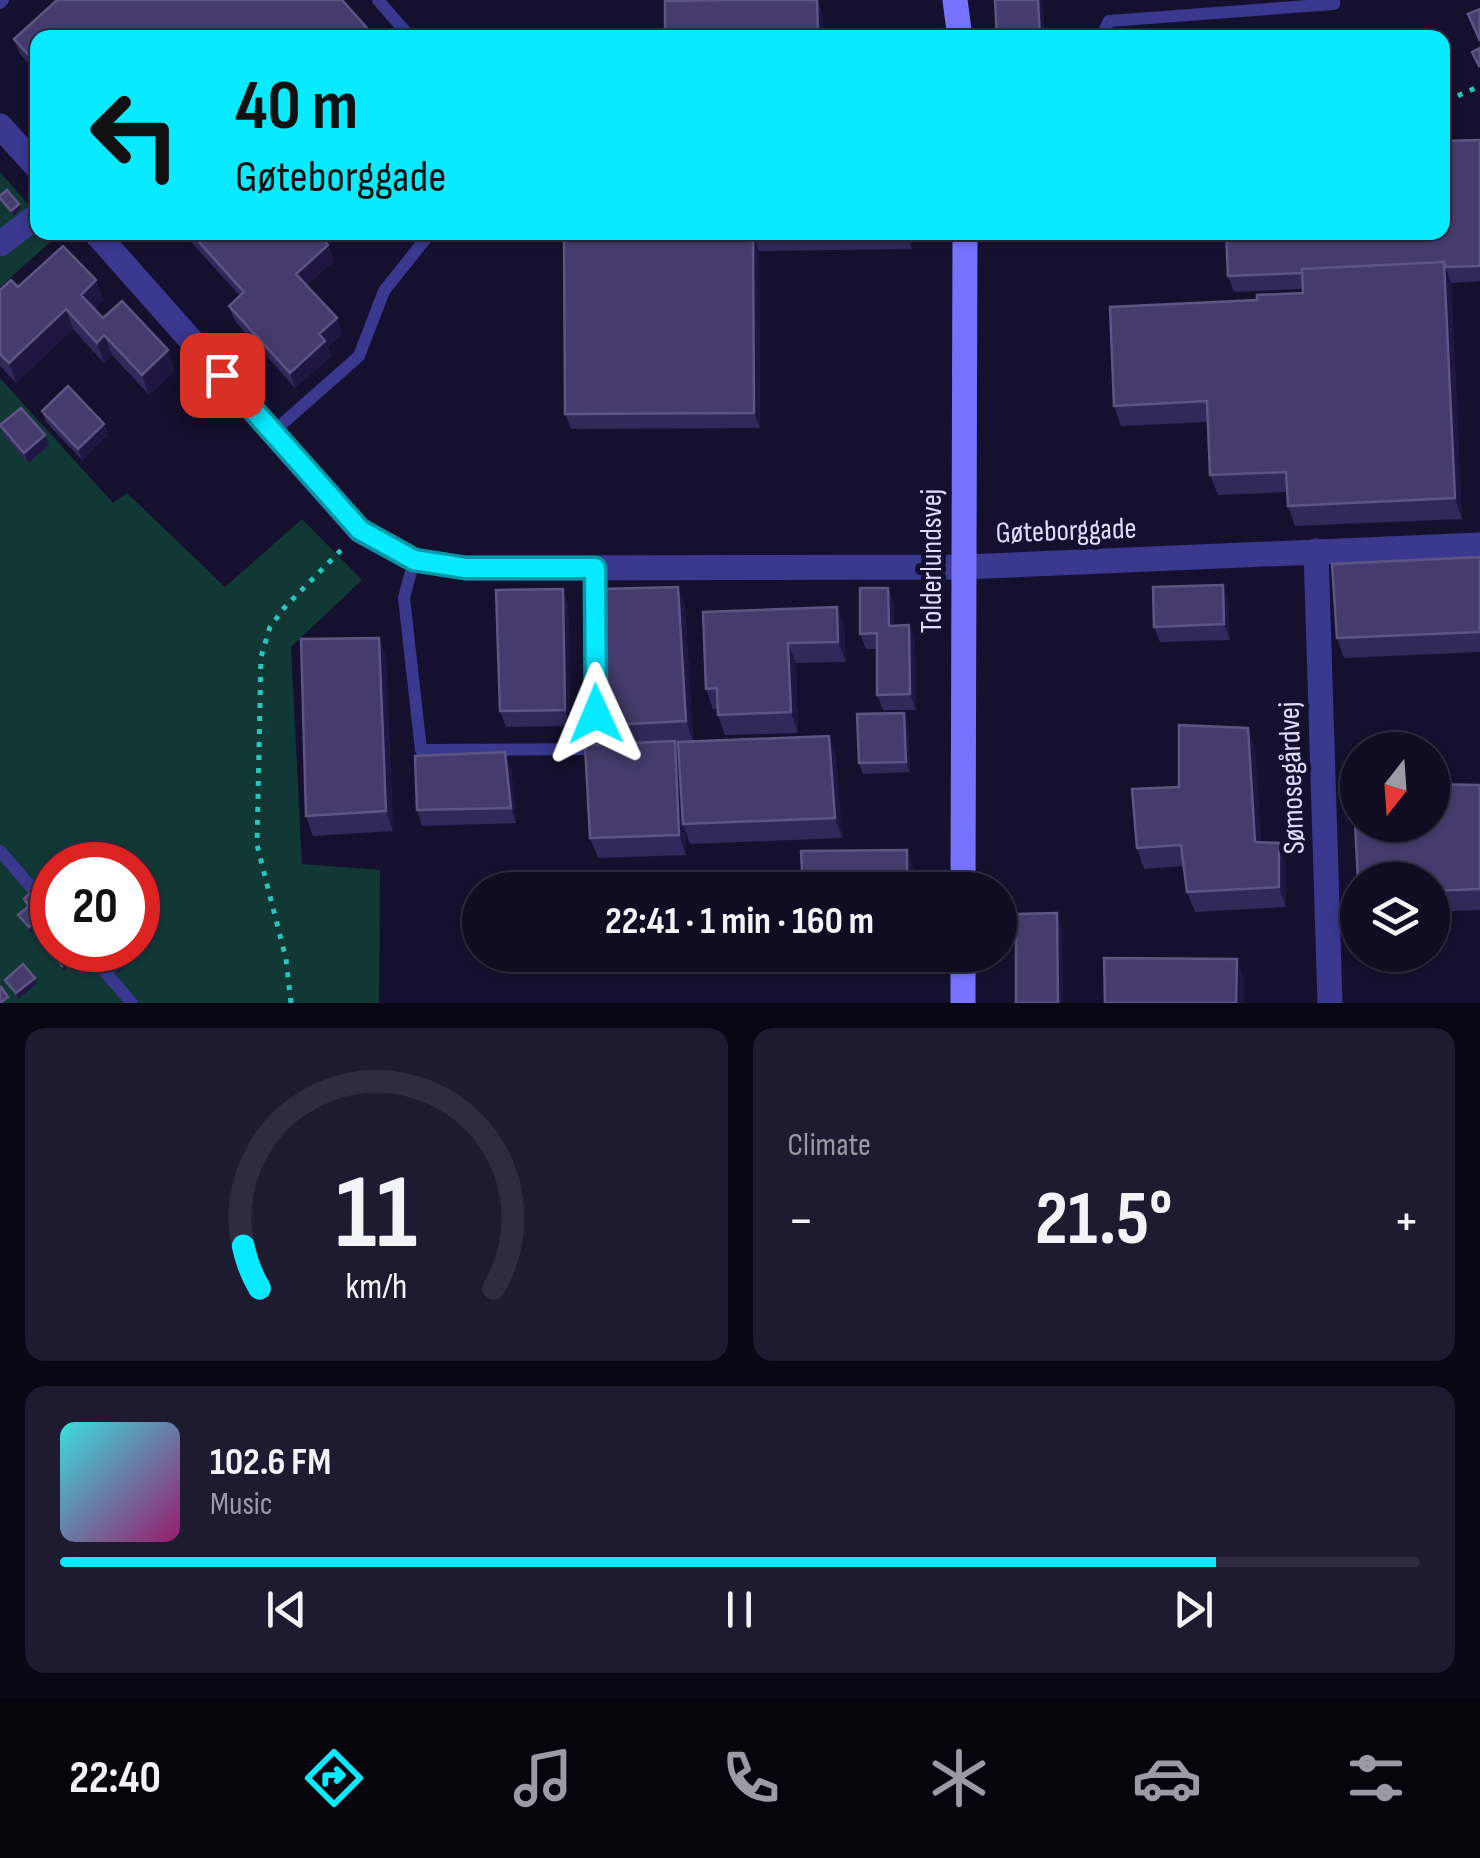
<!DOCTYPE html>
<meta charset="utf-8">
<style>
body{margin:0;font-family:"Sofia Sans Condensed",sans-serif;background:#1e1a2f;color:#f1f3f6;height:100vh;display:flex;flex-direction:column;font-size:38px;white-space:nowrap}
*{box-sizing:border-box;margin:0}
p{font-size:32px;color:#9c9ba5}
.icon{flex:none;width:55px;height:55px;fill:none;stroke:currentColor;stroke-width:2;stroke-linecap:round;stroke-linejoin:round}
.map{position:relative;height:1003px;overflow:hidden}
.side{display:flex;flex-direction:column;gap:25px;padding:25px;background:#090713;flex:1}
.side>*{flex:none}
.top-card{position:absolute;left:30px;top:30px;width:1420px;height:210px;border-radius:20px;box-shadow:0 2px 8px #0004,0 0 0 2px #302c40;background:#08eaff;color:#111;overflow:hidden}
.needle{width:65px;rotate:197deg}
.tools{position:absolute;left:1340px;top:732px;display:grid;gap:20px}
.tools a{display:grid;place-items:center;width:110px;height:110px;border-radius:50%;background:#100c22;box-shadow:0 2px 8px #0004,0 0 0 2px #302c40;font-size:50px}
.speed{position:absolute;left:30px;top:842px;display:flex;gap:20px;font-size:50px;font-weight:700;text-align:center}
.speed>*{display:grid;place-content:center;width:130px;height:130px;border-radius:50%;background:#100c22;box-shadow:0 2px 8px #0004,0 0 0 2px #302c40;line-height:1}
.speed .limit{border:15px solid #d22;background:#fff;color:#111}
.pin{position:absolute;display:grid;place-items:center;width:85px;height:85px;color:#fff;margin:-42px;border-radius:20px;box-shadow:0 5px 15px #0006}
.me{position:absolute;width:110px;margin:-55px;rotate:359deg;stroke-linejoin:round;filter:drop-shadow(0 0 8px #0008)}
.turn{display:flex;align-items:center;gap:35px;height:210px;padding:0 40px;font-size:45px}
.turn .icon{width:130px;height:130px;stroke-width:2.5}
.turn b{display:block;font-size:70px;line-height:85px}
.big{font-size:75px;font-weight:700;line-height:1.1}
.side .tile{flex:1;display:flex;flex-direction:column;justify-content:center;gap:15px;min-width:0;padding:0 35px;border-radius:20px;background:#1e1a2f}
.side .dial{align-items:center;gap:0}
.dial svg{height:260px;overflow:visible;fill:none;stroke:#302c40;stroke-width:7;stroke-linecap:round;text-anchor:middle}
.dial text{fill:#f1f3f6;stroke:none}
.song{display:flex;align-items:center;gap:30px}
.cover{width:120px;height:120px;border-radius:15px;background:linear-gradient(135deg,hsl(180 70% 55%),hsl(320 70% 35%))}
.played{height:10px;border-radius:5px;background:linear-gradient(90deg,#08eaff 85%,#302c40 85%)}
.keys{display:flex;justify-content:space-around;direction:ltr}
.heat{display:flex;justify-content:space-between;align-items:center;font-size:55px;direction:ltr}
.side .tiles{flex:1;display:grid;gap:25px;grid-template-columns:1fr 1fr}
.tile:last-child{grid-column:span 2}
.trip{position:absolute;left:462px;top:872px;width:555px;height:100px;border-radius:50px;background:#100c22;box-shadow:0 2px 8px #0004,0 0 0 2px #302c40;font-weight:700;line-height:100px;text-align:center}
.tab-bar{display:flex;height:160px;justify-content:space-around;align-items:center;background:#06050e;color:#9c9ba5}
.tab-bar .icon{width:70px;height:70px}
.tab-bar .selected{color:#08eaff}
.tab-bar b{font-size:45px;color:#f1f3f6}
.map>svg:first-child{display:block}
.green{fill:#123836;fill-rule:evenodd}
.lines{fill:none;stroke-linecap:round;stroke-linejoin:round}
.path{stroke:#29c6ba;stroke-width:5;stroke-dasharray:5 8;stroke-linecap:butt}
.lane{stroke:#3a388f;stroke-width:12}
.street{stroke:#3a388f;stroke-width:25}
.secondary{stroke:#7573ff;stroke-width:25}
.wall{fill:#32295b}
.shaded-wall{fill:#1f1741}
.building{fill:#453c6d;stroke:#5d5584;stroke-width:2.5}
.route-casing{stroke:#0598a6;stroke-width:25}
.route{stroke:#08eaff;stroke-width:18}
.labels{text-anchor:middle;stroke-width:10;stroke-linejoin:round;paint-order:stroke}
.street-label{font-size:30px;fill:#e0dcff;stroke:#15102d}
</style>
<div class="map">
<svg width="1480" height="1003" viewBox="0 0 1480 1003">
<rect width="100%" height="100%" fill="#15102d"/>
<path class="green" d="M0,172L37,214L38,232L54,233L57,236L0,287Z
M0,378L113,503L127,493L225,587L302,519L362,580L291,647L302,864L380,870L379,1003H0ZM52,865H138V950H52Z"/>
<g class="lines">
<path class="path" d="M1446,101L1478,87
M291,1003L286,959L257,845L261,657L270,627L285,607L345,546"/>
<path class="lane" d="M378,0L411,38
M0,3L3,0
M1101,38L1109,21L1334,4V0
M273,432L359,356L384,291L431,232
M414,560L404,598L421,750L597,749L595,568
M0,851L52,911
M86,950L132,1003"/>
<path class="street" d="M0,126L38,168
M95,232L360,531L414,560L465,568L963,567L1480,545
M0,244L38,215
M1316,551L1330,1003"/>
<path class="secondary" d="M955,0L960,38
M963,890L965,232
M963,955V1003"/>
</g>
<path class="wall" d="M38,38V74L20,54L14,39Z
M1480,140V281L1451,283L1462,519L1295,526L1288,506L1287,492L1218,495L1210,475L1208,422L1121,426L1114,406L1257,300L1303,293V289L1234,292L1228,276Z
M182,232H317L328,245L334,261L307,285L337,318L342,334L328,347L331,356L295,388L235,321L229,306L240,296Z
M564,232H912V249L759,251L760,428L571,429L565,414Z
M96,280L103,300L94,309L103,318L175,370L149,395L112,355L104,363L73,329L16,383L0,366V290Z
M42,411L104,424L108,435L82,460L46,422Z
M0,425L49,445L28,463L4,436Z
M1480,557V652L1344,658L1337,638Z
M1223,585L1228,600L1230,640L1160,642L1154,627Z
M678,587L685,607L693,741L829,736L836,756L842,838L690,844L686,832V855L598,858L590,838L616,744L609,725Z
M894,603V626L909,625L915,641L916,710H883L877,695V649H866L860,634Z
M568,605L570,726L506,727L500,711Z
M837,607L844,627L846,662L796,663L798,733L725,735L718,715L717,709H713L706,689Z
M379,638L386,658L393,831L313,836L306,816Z
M908,723L910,772L863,774L859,763Z
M1248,728L1255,748L1261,842L1286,863V907L1195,912L1187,892L1184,866L1144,869L1137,848L1179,787Z
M511,768L516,823L422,826L417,810Z
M1480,785V910L1432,912V880Z
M809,955H915V965H813Z"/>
<path class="shaded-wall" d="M818,0L823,14V38H818Z
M1038,0H1042L1045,38H1040Z
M19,204L21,209L13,216L11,211Z
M906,232H912V249L906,234Z
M753,235L759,251L760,428L754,413Z
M328,245L334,261L302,289L296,274Z
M1444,262L1451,282L1462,519L1455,498Z
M96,280L103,300L88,315L81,295Z
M66,309L73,329L16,383L9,363Z
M337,318L342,334L328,347L331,356L295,388L290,373L319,334Z
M104,335L112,355L104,363L97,343Z
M168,350L175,370L149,395L142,375Z
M104,424L108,435L82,460L78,449Z
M45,435L49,445L28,463L24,453Z
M1223,585L1228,600L1230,640L1224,624Z
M678,587L685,607L693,741L686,721Z
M888,588L894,603V641L889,626Z
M563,589L568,605L570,726L565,710Z
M837,607L844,627L846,662L838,642Z
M909,625L915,641L916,710L910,694Z
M379,638L386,658L393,831L386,811Z
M788,643L796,663L798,733L791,712Z
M904,713L908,723L910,772L906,762Z
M1248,728L1255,748L1262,862L1255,842Z
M829,736L836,756L842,838L835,818Z
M675,741L683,761V824L686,832V855L679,835Z
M505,752L511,768L516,823L511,808Z
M1279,843L1286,863V907L1279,887Z
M907,850L914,871V890H907Z
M43,910L45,915L30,933L29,927Z
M1057,913L1063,929V1003H1058Z
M78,952L80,958L64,971L62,966Z
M128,957L130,962L118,973L116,968Z
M1237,959L1244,979V1003H1236Z
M35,978L37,984L18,999L16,993Z"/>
<path class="building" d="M57,0H342L376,38H38V65L14,39Z
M722,0H817L818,38H665V1Z
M995,0H1038L1040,38H997Z
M1480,9V41L1468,14Z
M1480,48V65L1479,66L1472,52Z
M1480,140V266L1446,267L1444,262L1302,269V273L1228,276L1226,232H1442V141Z
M7,190L19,204L11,211L0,198V196Z
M190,232H317L328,245L296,274L337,318L319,334L325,341L290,373L229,306L244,292Z
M564,232H906V234L753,235L754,413L565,414Z
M63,246L96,280L81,295L103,318L122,301L168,350L142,375L104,335L97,343L66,309L9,363L0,354V290L11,280L18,287Z
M1444,262L1455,498L1288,506L1286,472L1210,475L1207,401L1114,406L1110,307L1257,300V295L1303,293L1302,269Z
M68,386L104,424L78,449L42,411Z
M21,408L45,435L24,453L0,425Z
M1480,557V632L1337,638L1332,564Z
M1223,585L1224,624L1154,627L1153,587Z
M678,587L686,721L609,725L602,589Z
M860,588H888L889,626L909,625L910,694L877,695V633L860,634Z
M563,589L565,710L500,711L496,590Z
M837,607L838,642L788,643L791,712L718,715L717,688L706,689L703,612Z
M379,638L386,811L306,816L301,639Z
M904,713L906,762L859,763L857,714Z
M1179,725L1248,728L1255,842L1279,843V887L1187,892L1181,845L1137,848L1132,789L1179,787Z
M829,736L835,818L683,824L678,742Z
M675,741L679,835L590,838L585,745Z
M505,752L511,808L417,810L415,756Z
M1353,783H1358V825H1432V784L1480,785V889L1432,891V880H1358V882Z
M907,850V890H803L801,851Z
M29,894L43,910L29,927L18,915L29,906L24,899Z
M1057,913L1058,1003H1016V914Z
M59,950H76L78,952L62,966L53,955Z
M106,950H122L128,957L116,968L103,953Z
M1104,958L1237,959L1236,1003H1105Z
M23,964L35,978L16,993L5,980Z
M1,987L8,997L0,1003V988Z"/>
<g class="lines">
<g class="route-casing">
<path id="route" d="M222,375L360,530L414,560L465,568H595L596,714"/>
</g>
<use href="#route" class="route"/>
</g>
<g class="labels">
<g class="street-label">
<text transform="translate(1066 530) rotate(-2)" y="10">Gøteborggade</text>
<text transform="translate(931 561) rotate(-90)" y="10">Tolderlundsvej</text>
<text transform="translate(1291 778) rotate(-92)" y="10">Sømosegårdvej</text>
</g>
</g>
</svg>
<div class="tools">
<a><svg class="needle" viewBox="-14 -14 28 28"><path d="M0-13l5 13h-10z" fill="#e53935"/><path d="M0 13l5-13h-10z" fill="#9c9ba5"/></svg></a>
<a><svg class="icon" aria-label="layers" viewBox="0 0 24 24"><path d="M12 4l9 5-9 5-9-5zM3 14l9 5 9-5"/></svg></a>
</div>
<div class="speed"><div class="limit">20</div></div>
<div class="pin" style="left:222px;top:375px;background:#d93025"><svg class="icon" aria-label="arrive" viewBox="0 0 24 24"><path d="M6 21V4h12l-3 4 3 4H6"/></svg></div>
<svg class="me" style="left:596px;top:714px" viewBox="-20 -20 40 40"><path d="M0-17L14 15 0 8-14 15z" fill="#08eaff" stroke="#fff" stroke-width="4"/></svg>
<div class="trip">22:41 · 1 min · 160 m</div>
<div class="top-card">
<div class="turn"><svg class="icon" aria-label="left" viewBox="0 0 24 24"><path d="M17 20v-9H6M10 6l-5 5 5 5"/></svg><div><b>40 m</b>Gøteborggade</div></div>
</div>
</div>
<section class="side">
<div class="tiles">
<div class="tile dial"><svg viewBox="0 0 100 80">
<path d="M14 69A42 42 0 1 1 86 69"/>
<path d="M14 69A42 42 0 0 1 9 56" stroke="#08eaff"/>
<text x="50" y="56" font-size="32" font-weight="700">11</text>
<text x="50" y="72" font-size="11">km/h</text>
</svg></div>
<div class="tile"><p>Climate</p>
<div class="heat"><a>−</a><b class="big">21.5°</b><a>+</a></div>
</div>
<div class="tile">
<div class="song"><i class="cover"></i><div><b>102.6 FM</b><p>Music</p></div></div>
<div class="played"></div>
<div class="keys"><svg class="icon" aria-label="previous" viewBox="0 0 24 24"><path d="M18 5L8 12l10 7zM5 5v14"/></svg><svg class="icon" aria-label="pause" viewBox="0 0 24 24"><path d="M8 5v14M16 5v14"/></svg><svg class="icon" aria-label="next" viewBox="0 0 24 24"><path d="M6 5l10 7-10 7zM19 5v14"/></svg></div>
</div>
</div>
</section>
<nav class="tab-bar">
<b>22:40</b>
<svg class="icon selected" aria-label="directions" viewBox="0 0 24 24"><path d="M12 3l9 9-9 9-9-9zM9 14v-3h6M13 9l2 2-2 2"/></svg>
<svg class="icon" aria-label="music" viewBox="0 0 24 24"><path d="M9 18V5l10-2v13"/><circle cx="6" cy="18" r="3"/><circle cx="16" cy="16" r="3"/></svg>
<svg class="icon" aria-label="phone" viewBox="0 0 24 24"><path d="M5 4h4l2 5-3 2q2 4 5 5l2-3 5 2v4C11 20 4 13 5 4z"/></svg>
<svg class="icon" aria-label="climate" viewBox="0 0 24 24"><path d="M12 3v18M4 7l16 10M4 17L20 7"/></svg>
<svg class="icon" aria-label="car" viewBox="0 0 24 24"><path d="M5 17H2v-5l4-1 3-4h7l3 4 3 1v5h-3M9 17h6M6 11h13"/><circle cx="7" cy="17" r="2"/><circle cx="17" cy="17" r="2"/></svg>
<svg class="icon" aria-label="filters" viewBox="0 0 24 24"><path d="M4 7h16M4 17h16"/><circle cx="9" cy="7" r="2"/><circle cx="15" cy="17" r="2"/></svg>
</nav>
